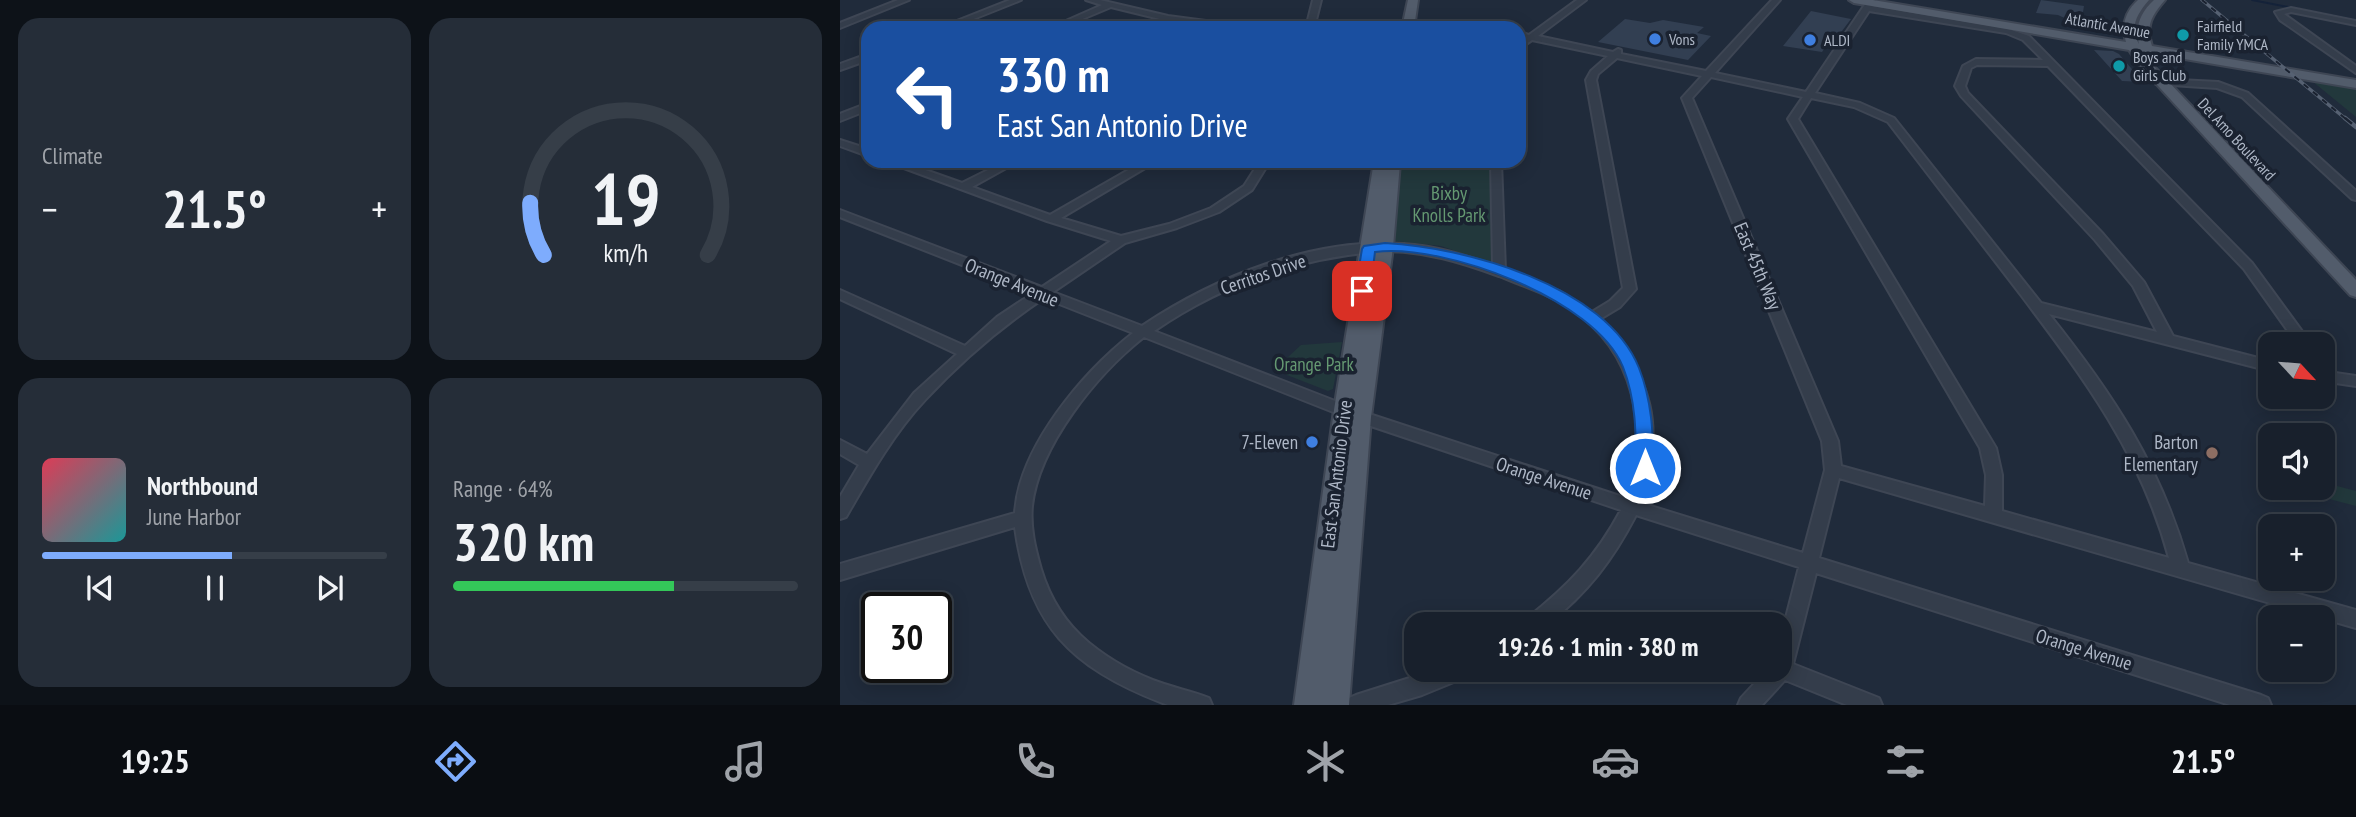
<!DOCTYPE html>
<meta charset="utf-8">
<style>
body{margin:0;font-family:"PT Sans Narrow",sans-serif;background:#252d38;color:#f1f3f6;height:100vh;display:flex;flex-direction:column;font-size:26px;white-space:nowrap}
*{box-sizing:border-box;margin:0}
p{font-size:23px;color:#9fa3a9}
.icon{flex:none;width:38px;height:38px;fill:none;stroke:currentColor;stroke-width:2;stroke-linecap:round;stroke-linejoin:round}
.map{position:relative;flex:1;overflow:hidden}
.drawer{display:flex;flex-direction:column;gap:18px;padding:18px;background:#0d1218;width:840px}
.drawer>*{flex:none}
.guide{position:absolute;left:21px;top:21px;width:665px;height:147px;border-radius:21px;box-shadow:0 4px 18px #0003,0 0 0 2px #363e48;background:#1a4fa0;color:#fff;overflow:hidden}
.needle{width:46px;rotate:116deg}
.buttons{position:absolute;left:1418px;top:332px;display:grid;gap:14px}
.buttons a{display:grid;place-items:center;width:77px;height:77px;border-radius:14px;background:#18202c;box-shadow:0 4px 18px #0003,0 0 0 2px #363e48;font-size:35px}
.speed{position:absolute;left:21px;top:592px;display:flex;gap:14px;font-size:35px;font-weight:700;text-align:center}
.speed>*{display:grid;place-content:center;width:91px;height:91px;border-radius:50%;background:#18202c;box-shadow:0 4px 18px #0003,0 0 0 2px #363e48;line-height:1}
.speed .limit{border:4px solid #111;border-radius:10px;background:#fff;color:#111}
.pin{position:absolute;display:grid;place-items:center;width:60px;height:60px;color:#fff;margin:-30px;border-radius:14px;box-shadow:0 4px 10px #0006}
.me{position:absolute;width:77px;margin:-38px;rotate:0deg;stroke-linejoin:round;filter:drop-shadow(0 0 5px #0008)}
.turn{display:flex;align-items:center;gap:24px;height:147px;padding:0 21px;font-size:32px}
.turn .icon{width:91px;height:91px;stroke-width:2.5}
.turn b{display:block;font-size:49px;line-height:60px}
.big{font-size:52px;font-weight:800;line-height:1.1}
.drawer .card{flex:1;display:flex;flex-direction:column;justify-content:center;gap:10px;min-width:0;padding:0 24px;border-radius:21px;background:#252d38}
.drawer .dial{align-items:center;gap:0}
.dial svg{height:182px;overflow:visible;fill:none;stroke:#363e48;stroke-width:7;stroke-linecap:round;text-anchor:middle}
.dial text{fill:#f1f3f6;stroke:none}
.song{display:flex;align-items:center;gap:21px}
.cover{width:84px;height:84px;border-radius:10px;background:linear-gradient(135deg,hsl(350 70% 55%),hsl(180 70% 35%))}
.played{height:7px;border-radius:4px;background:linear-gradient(90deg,#7eacfd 55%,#363e48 55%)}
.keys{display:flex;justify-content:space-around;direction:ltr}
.heat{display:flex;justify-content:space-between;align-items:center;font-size:38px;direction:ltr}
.charge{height:10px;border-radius:5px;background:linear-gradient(90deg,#34c759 64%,#363e48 0)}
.drawer .tiles{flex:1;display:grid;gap:18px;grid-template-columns:repeat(2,1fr)}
.trip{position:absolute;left:564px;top:612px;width:388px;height:70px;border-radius:21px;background:#18202c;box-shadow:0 4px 18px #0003,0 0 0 2px #363e48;font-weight:800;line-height:70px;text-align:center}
.tab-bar{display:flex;height:112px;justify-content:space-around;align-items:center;background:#0a0d12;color:#9fa3a9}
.tab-bar .icon{width:49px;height:49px}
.tab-bar .active{color:#7eacfd}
.tab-bar b{font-size:32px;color:#f1f3f6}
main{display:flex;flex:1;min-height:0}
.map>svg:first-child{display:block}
.green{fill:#22383c}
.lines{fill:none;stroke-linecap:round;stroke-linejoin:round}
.stream{stroke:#142239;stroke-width:2}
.building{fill:#323f52}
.minor-casing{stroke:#3e4654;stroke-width:4}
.major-casing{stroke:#3e4654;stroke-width:4}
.minor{fill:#343d4b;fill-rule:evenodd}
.major{fill:#525c6b;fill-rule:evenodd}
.rail-far1-casing{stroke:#566172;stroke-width:3.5}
.rail-casing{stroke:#566172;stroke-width:4.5}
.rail-far1{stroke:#1a2230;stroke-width:2;stroke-dasharray:6;stroke-linecap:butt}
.rail{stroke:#1a2230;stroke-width:2.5;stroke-dasharray:9;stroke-linecap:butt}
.route{fill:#1a73e8;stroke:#114b97;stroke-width:2}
.culture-dot{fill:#0f9aa8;stroke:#1a2230;stroke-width:2.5}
.shop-dot{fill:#3f7fe0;stroke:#1a2230;stroke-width:2.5}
.education-dot{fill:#8d6e63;stroke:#1a2230;stroke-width:2.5}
.labels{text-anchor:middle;stroke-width:7;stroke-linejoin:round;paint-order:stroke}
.far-street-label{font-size:16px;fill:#afb8c7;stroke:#1a2230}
.far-poi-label{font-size:16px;fill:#afb8c7;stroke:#1a2230;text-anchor:start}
.park-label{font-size:19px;fill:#659972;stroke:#1a2230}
.street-label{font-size:19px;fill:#afb8c7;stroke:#1a2230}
.poi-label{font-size:19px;fill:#afb8c7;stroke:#1a2230;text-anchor:end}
</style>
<main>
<section class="drawer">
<div class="tiles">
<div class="card"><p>Climate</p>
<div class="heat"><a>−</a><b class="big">21.5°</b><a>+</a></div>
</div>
<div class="card dial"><svg viewBox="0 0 100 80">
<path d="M14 69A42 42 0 1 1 86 69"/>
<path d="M14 69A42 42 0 0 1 8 46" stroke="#7eacfd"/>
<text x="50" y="56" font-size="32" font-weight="700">19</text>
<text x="50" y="72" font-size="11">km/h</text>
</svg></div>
<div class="card">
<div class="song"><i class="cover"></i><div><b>Northbound</b><p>June Harbor</p></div></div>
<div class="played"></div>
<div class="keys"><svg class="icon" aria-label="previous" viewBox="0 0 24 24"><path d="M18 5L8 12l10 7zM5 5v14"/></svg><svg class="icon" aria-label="pause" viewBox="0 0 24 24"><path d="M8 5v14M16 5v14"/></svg><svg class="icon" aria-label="next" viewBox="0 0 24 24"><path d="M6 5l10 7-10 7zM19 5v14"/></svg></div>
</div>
<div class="card"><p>Range · 64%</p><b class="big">320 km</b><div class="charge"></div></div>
</div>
</section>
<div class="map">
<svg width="1516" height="705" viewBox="0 0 1516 705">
<rect width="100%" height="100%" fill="#202b3b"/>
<path class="green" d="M1472,81L1516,89V117Z
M561,161H650L654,264L601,246L555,241Z
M502,342L493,389L488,391L434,370L461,345Z
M1482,482L1516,491V506L1466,493L1465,488H1482Z"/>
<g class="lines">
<path class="stream" d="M1412,0L1516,20"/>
</g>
<path class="building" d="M1201,0L1244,6L1242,18L1229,20L1218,15L1196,13Z
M971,11L1011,19L996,39H991L982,52L943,46Z
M785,19L810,23L823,20L864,27L857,33L871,36L848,60L758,42Z
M1254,50L1273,51L1279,54L1303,82L1282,81Z"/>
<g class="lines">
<g class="minor-casing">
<path id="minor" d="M58,0H69L0,28V23Z
M170,0H181L111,28H99Z
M246,0H260L328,16L404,26L408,28H385L329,21L313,28H302L320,19L271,7L221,28H210L262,5Z
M473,0H481L474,28H466Z
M737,0H746L698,36L773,52L778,49L781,50V54L866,71L932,0H940L875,73L966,92L1028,0H1036L1032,6L1168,29L1189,36L1412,263L1472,345H1458L1404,269L1208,66L1137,65L1131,68L1125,86L1128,93L1263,234L1304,282L1333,336L1430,361V371L1209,314C1272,393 1320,465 1348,563L1516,610V628L999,478L979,558L1421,695L1428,698L1431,705H1390L976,573L953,664L1039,698L1042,705H1007L945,680L922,705H898L901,698L927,670H940V641L959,567L796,515C772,561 748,592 707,625H684L686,619C728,586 756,557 781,510L516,421L304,337C257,374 199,445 192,506C190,528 195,548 201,569C210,599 225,623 249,643C271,661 297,675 324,684C339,689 354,692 369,698L372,705H328L320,702C231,667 188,625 175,527L0,580V564L175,513C179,447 243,372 293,333L204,298C161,327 120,362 85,400C53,434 29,477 6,517L0,519V497L19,465L0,454V440L27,454L74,393L117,354L0,299V290L125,346L157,317L193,293L0,217V210L202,287L271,241L207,221L45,161H60L122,183L166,161H179L132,187L210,215L304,161H317L221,218L281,236L329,224L371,208L404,186L420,161H430L412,190L379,212L337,228L285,243L213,292L302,326C375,277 474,237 564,244C595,246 624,255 653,265L651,161H661L665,270L719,291L752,312L770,301L783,288L746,80L751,71L768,56L692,40L679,49V42L684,39L679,38V32L689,35ZM1029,11L1166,33L1183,40L1203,60L1136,59L1123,66L1115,86L1121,96L1255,240L1293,286L1317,332L1201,303L1054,118L1020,103L975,93ZM777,58L862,76L842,98L982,441L985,470L963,553L801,503C825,427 813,378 760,319L780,307L796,289L756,80L758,74ZM871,77L963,97L948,119L1140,448L1146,475L1145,506L1001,466L998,441L852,98ZM971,98L1014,107L1048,122C1091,178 1135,235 1178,291C1242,376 1301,453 1329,558L1162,511V475L1156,448L958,119ZM545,251C585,251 621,262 659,276C683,286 709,294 731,309C796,352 809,428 786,498L526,413L314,331C384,283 460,257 545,251Z
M1451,8L1516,21V25L1451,12L1444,14L1516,66V73L1440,20L1435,12Z
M614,21L670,26L674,28L614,25L558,28L562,26Z
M28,54V60L0,70V64Z
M1319,79L1378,82L1408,93L1516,191V200L1512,199L1402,97L1377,88L1316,84V80Z
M28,103V110L0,121V114Z
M0,140L28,149V156L0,146Z
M1482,371L1516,376V386L1482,381Z
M595,670H629L626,677L582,695L548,705H506L509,698L516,695Z"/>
</g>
<g class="major-casing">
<path id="major" d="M568,0H578L574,28H562Z
M1009,0H1033L1286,42C1281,25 1285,12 1298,0H1309C1297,14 1289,27 1299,44C1295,26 1300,13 1314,0H1325C1312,15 1305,26 1312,46L1516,80V88L1315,54V60H1308L1516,280V297L1510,295L1298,64L1289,50L1014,3Z
M534,161L560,163L553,247L531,417L509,705H454L494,410Z"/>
</g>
<use href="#minor" class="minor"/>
<use href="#major" class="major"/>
<g class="rail-far1-casing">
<path id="rail-far1" d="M1362,0L1507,120"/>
</g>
<g class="rail-casing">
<path id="rail" d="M1505,118L1516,127"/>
</g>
<use href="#rail-far1" class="rail-far1"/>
<use href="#rail" class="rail"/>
</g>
<path class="route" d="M545,243C624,247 766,285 799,368C812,401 813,433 814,468L811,473H799L796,468C796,433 796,400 783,367C755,299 604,243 535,252L530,291L522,295L517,294L515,291L522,249L524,246Z"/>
<g class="culture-dot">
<circle cx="1343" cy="35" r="7"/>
<circle cx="1279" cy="66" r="7"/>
</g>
<g class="shop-dot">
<circle cx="815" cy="39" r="7"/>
<circle cx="970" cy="40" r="7"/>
<circle cx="472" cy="442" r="7"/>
</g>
<circle class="education-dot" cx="1372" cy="453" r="7"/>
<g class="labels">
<g class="far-street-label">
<text transform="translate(1268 25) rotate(10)" y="6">Atlantic Avenue</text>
<text transform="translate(1397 139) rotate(47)" y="6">Del Amo Boulevard</text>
</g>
<g class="far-poi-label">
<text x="1357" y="32">Fairfield<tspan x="1357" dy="18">Family YMCA</tspan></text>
<text x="829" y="45">Vons</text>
<text x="984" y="46">ALDI</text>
<text x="1293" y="63">Boys and<tspan x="1293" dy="18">Girls Club</tspan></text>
</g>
<g class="park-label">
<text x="609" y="200">Bixby<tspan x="609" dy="22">Knolls Park</tspan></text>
<text x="474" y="371">Orange Park</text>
</g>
<g class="street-label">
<text transform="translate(918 266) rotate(67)" y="7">East 45th Way</text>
<text transform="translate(423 274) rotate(-19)" y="7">Cerritos Drive</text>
<text transform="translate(172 282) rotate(22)" y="7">Orange Avenue</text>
<text transform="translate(496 474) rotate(-83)" y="7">East San Antonio Drive</text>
<text transform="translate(704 478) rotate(18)" y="7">Orange Avenue</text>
<text transform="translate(1244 649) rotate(17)" y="7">Orange Avenue</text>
</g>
<g class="poi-label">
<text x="458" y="449">7-Eleven</text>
<text x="1358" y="449">Barton<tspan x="1358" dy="22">Elementary</tspan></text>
</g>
</g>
</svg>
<div class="buttons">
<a><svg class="needle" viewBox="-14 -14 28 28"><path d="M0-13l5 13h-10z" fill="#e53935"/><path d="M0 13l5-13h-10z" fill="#9fa3a9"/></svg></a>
<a><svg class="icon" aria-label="sound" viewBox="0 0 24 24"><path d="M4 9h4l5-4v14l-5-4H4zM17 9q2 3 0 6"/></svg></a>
<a>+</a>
<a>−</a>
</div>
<div class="speed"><div class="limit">30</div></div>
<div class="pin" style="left:522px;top:291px;background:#d93025"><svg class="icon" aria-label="arrive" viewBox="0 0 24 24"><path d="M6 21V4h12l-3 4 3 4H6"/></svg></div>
<svg class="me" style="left:805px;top:468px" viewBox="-20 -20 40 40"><circle r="17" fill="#1a73e8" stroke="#fff" stroke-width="3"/><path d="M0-11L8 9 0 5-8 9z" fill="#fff"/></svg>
<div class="trip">19:26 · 1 min · 380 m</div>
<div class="guide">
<div class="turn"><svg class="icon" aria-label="left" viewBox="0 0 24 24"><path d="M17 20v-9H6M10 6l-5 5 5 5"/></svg><div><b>330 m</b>East San Antonio Drive</div></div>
</div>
</div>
</main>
<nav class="tab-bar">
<b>19:25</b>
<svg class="icon active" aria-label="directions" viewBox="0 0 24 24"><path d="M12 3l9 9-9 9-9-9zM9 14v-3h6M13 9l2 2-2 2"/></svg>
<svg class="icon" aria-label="music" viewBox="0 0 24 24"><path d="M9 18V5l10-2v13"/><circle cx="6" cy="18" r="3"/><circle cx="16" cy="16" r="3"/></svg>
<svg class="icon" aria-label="phone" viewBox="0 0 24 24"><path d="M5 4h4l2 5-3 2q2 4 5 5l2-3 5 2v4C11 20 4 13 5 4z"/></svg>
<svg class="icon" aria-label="climate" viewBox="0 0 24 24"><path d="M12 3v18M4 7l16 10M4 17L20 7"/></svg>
<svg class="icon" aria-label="car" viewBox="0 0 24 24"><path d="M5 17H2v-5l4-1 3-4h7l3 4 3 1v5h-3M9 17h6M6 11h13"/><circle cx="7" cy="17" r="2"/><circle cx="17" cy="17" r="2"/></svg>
<svg class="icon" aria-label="filters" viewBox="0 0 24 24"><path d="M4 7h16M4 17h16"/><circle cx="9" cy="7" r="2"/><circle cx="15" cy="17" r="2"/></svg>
<b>21.5°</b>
</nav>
